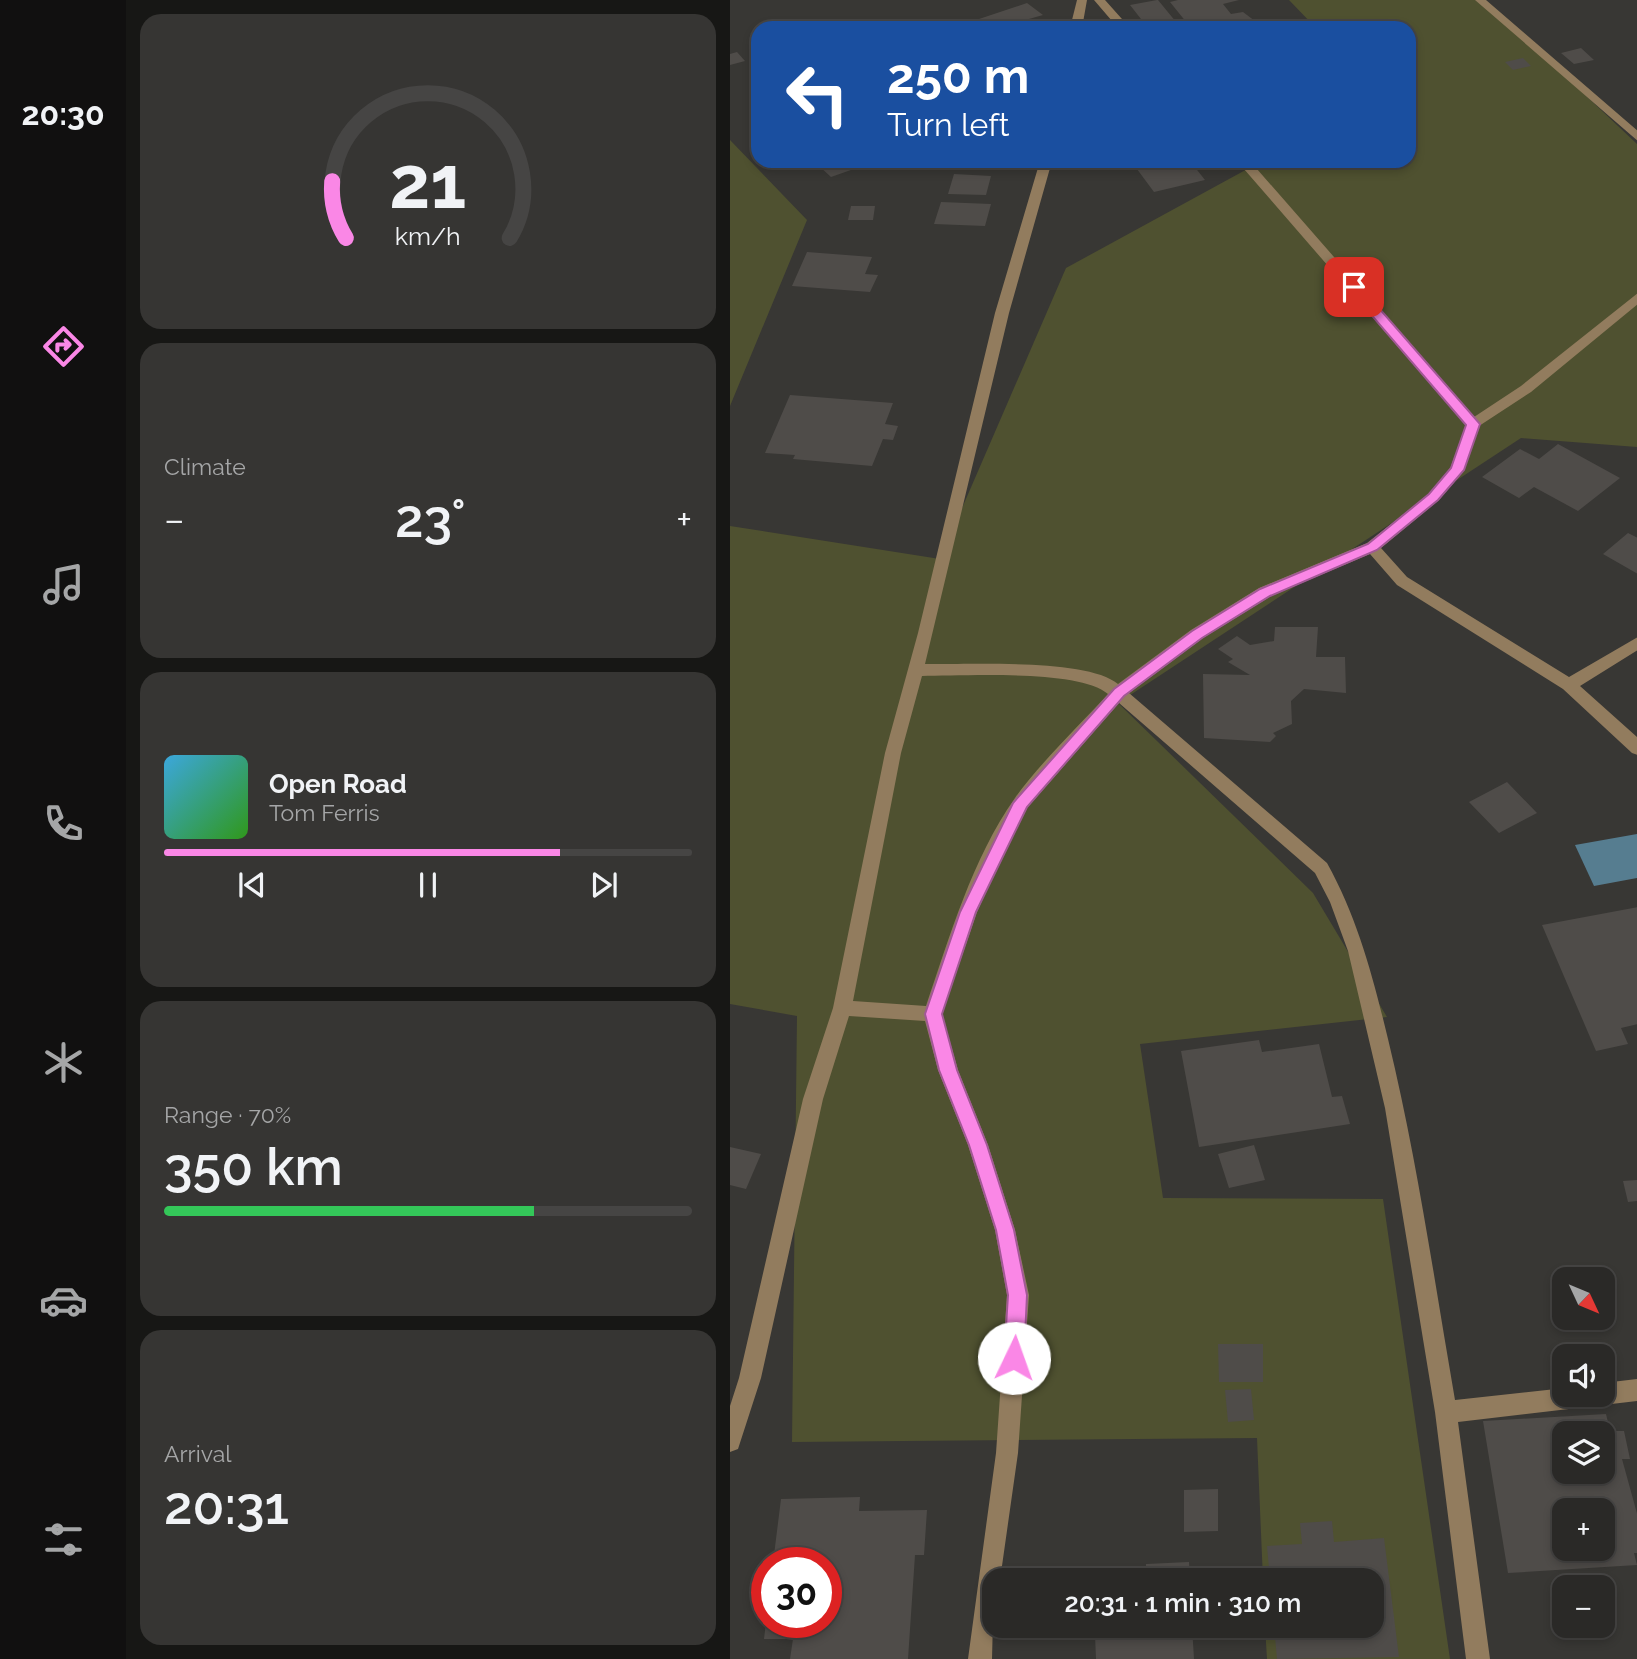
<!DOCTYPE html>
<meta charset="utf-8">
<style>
body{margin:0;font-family:Raleway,sans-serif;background:#363533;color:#f1f3f6;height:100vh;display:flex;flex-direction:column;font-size:26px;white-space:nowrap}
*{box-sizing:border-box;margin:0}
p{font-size:23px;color:#a5a6a7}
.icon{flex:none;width:38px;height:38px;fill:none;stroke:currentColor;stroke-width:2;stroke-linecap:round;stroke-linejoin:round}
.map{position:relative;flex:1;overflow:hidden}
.drawer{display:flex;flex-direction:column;gap:14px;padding:14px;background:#171715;width:604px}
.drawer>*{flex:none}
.guide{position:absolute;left:21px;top:21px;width:665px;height:147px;border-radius:21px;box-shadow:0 4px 10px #0003,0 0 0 2px #464544;background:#1a4fa0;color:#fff;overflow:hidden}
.needle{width:46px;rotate:134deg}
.fabs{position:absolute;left:822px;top:1267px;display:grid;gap:14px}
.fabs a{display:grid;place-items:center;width:63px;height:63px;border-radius:14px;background:#2a2927;box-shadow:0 4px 10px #0003,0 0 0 2px #464544;font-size:35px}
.speed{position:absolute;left:21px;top:1547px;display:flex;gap:14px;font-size:35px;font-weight:700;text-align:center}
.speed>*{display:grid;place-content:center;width:91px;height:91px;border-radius:50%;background:#2a2927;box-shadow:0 4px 10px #0003,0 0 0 2px #464544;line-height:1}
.speed .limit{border:10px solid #d22;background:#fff;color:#111}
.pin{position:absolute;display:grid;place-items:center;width:60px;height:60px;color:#fff;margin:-30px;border-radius:14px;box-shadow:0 4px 10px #0006}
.me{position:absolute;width:77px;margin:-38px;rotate:3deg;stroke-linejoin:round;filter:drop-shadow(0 0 5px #0008)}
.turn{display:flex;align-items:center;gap:24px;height:147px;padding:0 21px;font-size:32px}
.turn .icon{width:91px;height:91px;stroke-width:2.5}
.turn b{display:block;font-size:49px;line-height:60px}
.big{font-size:52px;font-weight:600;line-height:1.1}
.drawer .tile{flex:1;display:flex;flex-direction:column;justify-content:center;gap:10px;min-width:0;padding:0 24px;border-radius:21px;background:#363533}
.drawer .dial{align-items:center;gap:0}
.dial svg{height:182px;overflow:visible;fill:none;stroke:#464544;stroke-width:7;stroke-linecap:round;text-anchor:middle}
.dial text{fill:#f1f3f6;stroke:none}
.song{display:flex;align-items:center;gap:21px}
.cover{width:84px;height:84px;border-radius:10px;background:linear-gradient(135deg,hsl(200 70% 55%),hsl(110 70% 35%))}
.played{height:7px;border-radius:4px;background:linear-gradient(90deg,#fa87e6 75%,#464544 75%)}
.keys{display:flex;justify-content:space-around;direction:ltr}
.heat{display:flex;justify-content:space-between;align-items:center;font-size:38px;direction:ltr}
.charge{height:10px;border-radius:5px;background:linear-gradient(90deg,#34c759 70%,#464544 0)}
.trip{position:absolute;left:252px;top:1568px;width:402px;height:70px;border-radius:21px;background:#2a2927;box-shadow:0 4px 10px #0003,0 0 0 2px #464544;font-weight:600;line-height:70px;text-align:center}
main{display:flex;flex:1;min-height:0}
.tab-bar{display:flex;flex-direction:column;width:126px;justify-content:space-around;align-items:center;background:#111010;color:#a5a6a7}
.tab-bar .icon{width:49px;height:49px}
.tab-bar .current{color:#fa87e6}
.tab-bar b{font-size:32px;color:#f1f3f6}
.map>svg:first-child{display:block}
.green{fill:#4f5130}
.water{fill:#567d90}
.building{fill:#4f4c49;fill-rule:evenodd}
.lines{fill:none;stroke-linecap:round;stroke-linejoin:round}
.minor{fill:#927c5e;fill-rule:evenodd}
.route{fill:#fa87e6;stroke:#a25896;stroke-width:2}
</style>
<main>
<nav class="tab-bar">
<b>20:30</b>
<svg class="icon current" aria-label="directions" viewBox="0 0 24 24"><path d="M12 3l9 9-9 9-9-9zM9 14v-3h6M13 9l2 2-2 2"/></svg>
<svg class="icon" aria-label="music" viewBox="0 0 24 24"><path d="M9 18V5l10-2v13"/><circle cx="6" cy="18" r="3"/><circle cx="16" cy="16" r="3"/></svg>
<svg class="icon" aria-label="phone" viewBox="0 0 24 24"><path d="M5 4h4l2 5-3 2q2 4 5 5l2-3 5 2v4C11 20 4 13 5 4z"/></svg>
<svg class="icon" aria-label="climate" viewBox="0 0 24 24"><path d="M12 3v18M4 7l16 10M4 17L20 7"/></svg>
<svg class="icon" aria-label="car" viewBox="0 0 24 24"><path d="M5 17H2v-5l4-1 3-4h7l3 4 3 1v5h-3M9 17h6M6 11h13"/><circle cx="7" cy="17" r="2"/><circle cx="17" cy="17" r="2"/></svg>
<svg class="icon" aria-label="filters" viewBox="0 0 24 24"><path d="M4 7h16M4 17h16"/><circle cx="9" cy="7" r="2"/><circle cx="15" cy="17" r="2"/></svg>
</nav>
<section class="drawer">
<div class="tile dial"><svg viewBox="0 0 100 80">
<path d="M14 69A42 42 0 1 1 86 69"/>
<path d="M14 69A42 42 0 0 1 8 44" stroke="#fa87e6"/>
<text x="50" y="56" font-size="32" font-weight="700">21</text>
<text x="50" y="72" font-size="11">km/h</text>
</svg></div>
<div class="tile"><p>Climate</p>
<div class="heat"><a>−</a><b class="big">23°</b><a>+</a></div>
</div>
<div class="tile">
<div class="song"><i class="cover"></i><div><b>Open Road</b><p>Tom Ferris</p></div></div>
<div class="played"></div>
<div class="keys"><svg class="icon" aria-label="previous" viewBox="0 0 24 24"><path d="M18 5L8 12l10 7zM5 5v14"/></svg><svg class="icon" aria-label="pause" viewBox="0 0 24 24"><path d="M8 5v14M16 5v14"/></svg><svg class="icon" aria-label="next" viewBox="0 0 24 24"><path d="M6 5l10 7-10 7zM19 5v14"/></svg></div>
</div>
<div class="tile"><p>Range · 70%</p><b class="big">350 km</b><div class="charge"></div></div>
<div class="tile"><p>Arrival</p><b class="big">20:31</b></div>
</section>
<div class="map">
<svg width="908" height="1659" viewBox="0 0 908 1659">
<rect width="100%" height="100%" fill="#383734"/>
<path class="green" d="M559,0H755L907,144V447L791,438L388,703L583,893L657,1017L410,1044L433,1198L653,1199L720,1659H537L535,1626H642V1580H533L527,1438L62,1442L67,1016L0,1004V526L210,559L336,268L532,161H679V28H586Z
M0,140L77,220L0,406Z"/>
<path class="water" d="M907,834V878L864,886L845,845Z"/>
<path class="building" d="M427,0H428L451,28H418L400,5Z
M448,0H509L493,4L501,14L513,12L525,21L523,25L506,28H461L440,2Z
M297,3L313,15L299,19L304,23L288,28H261L249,19Z
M851,48L864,60L844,64L831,53Z
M7,52L15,61L0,65V54Z
M793,58L801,66L783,70L775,62Z
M101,161H134L138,164L101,177L89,166Z
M401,161H460L475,180L424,192Z
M224,174L261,176L256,195L218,194Z
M211,202L261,204L255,226L204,224Z
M121,206H145L143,220H118Z
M77,252L142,257L135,274L148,275L140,292L62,286Z
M60,395L163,403L155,424L168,426L163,440L153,439L142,466L63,459L65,455L35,453Z
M828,444L890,478L848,511L804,487L789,498L752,477L790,449L809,459Z
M898,533L908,538V574L873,554Z
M545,627H588L586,657H615L616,693L574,689L561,701L562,724L543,733L546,736L540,742L474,738L473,674L520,675L498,662L503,659L488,649L507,636L520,645L544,641Z
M777,782L807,813L769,833L739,802Z
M908,907V1024L891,1028L898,1044L866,1051L812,925Z
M529,1040L532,1052L589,1044L602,1097L612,1096L620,1124L469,1147L451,1051Z
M524,1145L535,1180L499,1188L488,1154Z
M0,1147L31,1154L16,1189L0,1185Z
M908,1180V1201L898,1202L893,1181Z
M488,1344H533V1382H489Z
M521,1389L524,1420L498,1422L495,1390Z
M876,1414L880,1431H894L900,1459H892L908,1517V1553H904L907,1565L778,1573L753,1421ZM835,1433H873V1472H835ZM835,1510H873V1549H835Z
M488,1489V1531L454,1532V1490Z
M130,1497L129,1511L197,1510L194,1555H185L178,1659H60L63,1639H34L36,1622H96V1563H43L51,1499Z
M602,1521L604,1542L654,1538L669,1657L547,1659L544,1626H642V1580H540L537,1546L572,1544L570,1523Z
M459,1562L460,1580H416V1564Z
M402,1626H462L464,1659H366L365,1635L403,1634Z"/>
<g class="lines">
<path class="minor" d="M347,0H357L352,28H340Z
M364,0H375L400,28H388Z
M745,0H756L908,131V141Z
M310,161H322L279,313L195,664C238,665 357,658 388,684L461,630L529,588L637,543L699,494L720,469L736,425L507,161H520L744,417L791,386L908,293V304L801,392L749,426L732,473L709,500L651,548L677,577L839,677L908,637V650L850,686L908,738V755L902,753L833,689L667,585L640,554L541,596L473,638L399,693L597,863C628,919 643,977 658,1039C687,1158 704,1279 725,1400L835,1388V1395H873V1383L908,1379V1401L728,1422L760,1659H736L705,1412L655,1108L618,951L600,902L585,873L389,703L297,808L274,851L247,912L212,1014L228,1070L258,1145L285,1230L299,1295L288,1453L270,1580H264L262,1659H238L266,1453L277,1295L265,1230L238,1145L208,1070L195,1021L119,1016L93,1099L31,1378L8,1449L0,1452V1406L9,1378L73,1099L103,1008L155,753L188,633L265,313ZM192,676C233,676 349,669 378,694C349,726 309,764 285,798C242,859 220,936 196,1006L123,1001L171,753Z"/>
</g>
<path class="route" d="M619,284H628L750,424L734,470L708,500L647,550L540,596L472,638L394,696L297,807L246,912L212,1014L227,1070L257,1145L284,1230L297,1295L294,1358L291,1365L284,1367L277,1365L274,1358L278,1295L266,1230L239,1145L209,1070L195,1014L230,912L283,803L384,689L462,631L530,589L638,544L699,494L721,468L736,425L619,289Z"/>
</svg>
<div class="fabs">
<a><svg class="needle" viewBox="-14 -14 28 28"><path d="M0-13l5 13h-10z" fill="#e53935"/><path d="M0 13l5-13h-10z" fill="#a5a6a7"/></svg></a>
<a><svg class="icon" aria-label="sound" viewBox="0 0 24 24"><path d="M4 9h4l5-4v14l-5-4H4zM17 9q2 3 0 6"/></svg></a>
<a><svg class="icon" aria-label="layers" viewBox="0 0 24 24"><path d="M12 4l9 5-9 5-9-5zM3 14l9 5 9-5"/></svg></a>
<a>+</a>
<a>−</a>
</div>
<div class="speed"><div class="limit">30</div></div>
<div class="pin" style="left:624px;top:287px;background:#d93025"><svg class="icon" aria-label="arrive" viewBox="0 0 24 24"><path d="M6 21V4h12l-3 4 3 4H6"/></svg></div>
<svg class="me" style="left:284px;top:1358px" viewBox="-20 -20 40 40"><circle r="19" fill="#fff"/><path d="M0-13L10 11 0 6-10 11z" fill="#fa87e6"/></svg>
<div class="trip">20:31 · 1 min · 310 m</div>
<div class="guide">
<div class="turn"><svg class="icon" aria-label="left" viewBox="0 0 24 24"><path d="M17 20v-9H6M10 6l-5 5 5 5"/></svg><div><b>250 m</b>Turn left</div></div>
</div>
</div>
</main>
